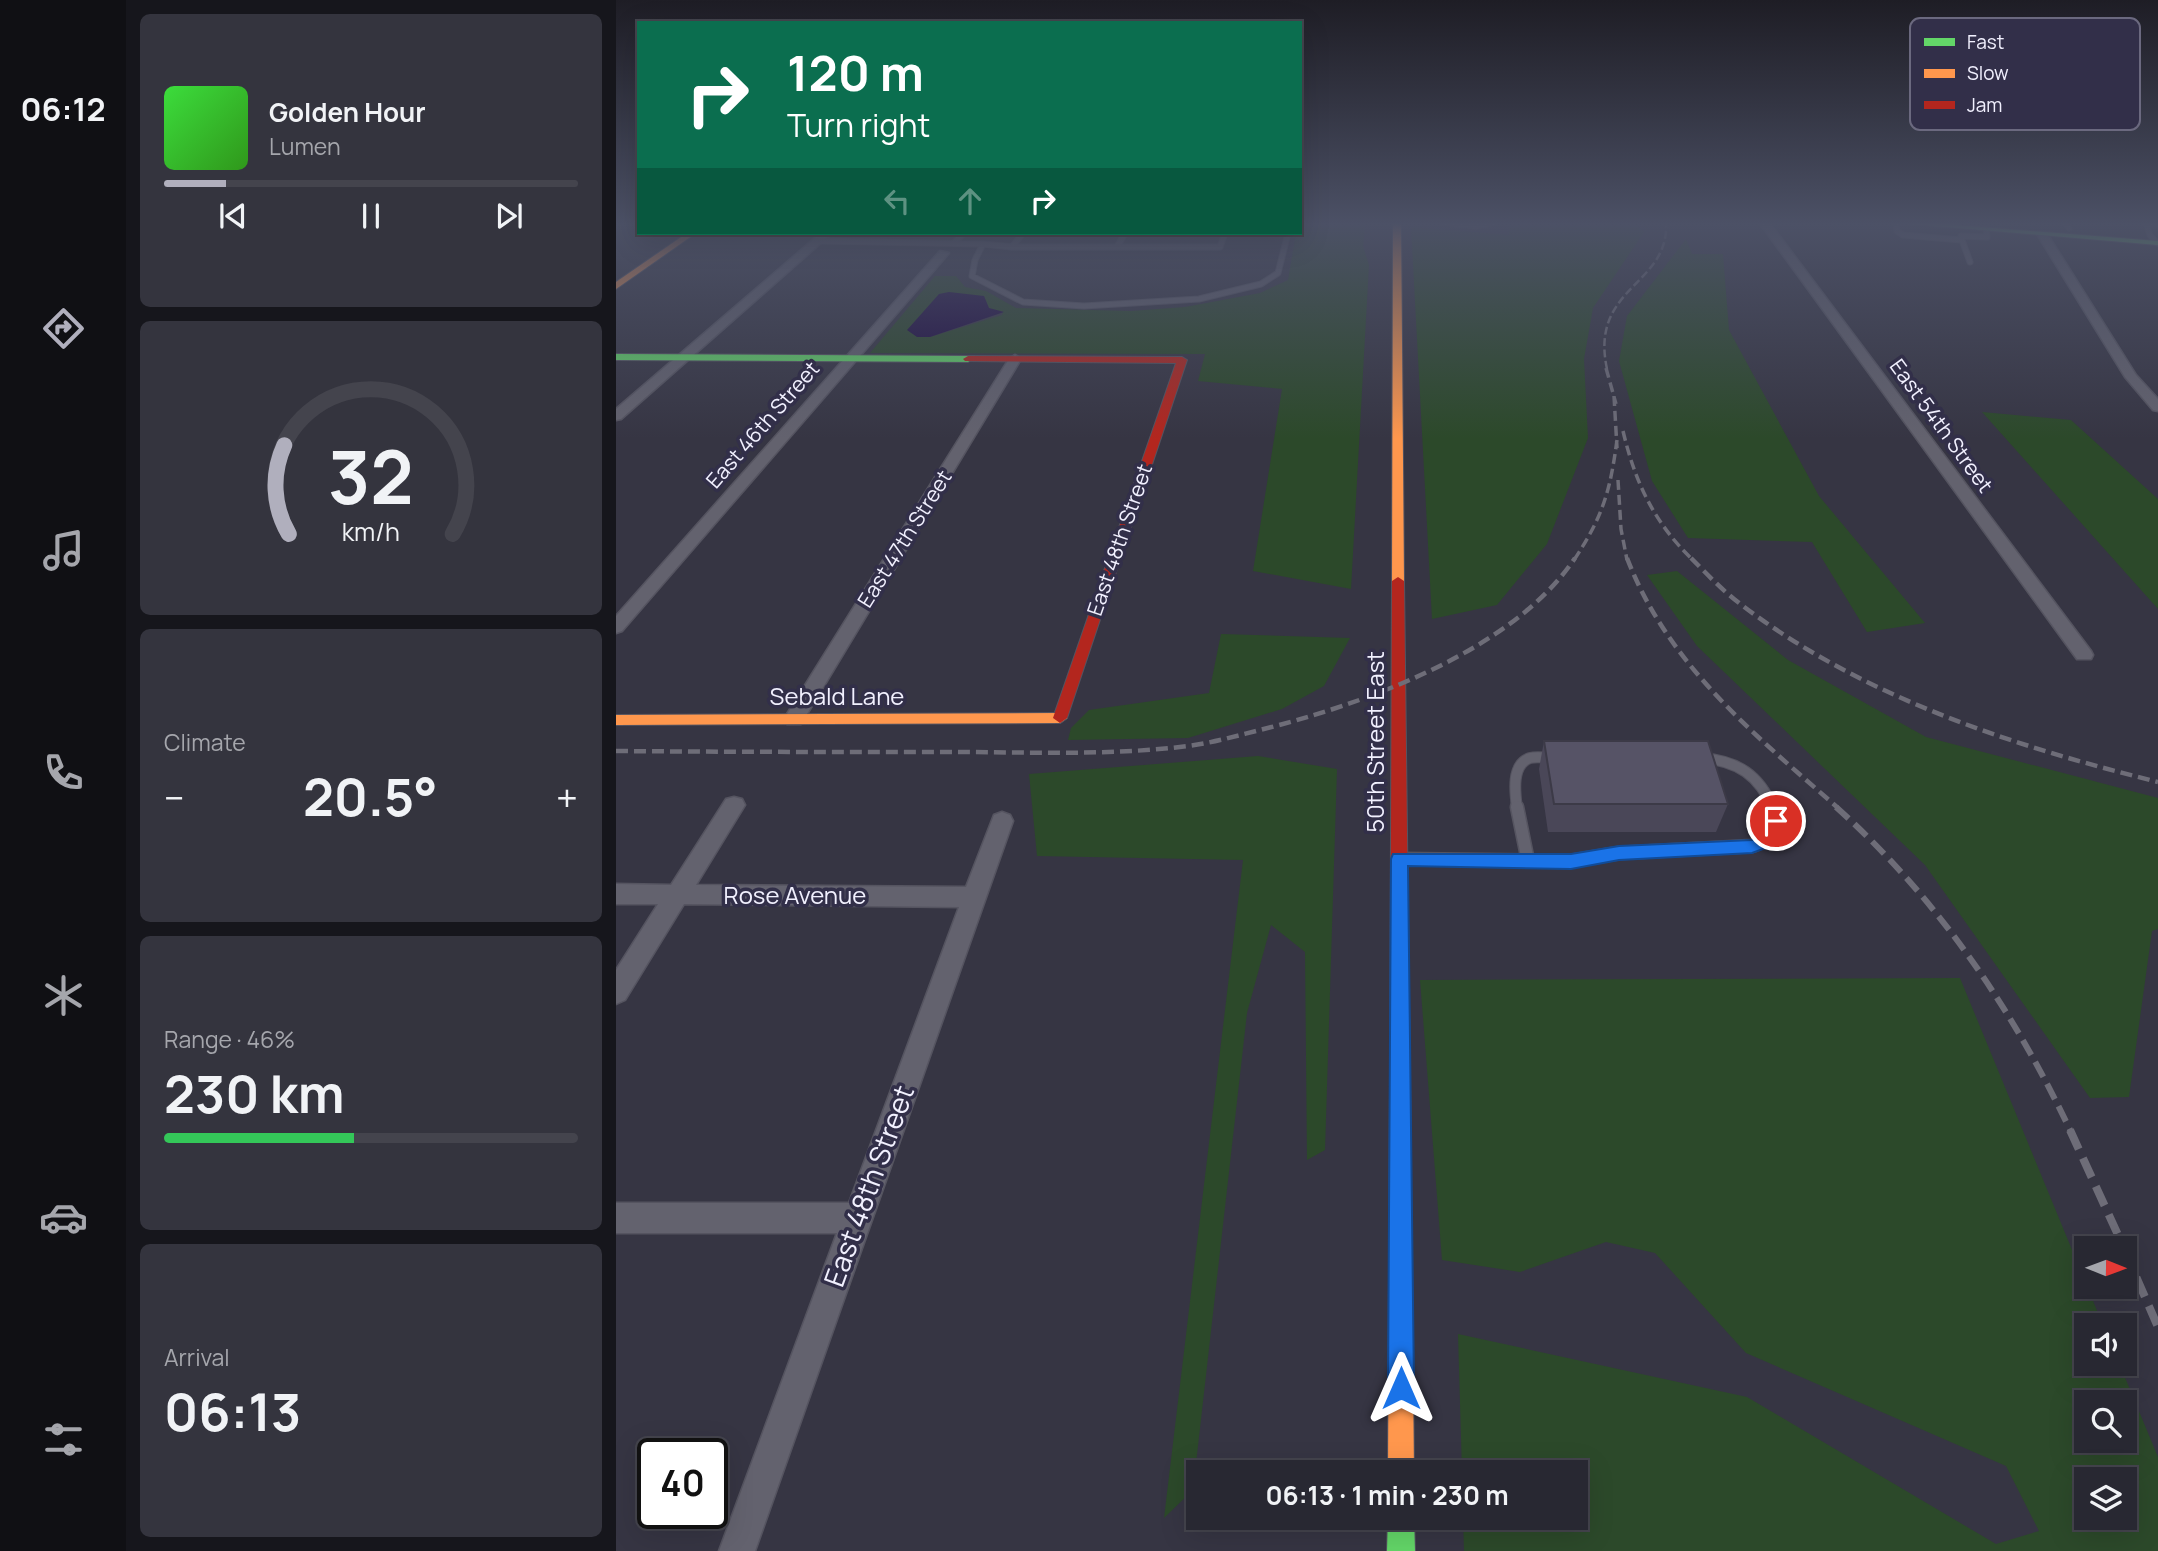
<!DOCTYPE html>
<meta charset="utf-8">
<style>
body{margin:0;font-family:Manrope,sans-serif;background:#34343e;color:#f1f3f6;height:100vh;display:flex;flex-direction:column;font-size:26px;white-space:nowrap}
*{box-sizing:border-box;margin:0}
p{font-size:23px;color:#a5a6ac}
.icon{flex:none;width:38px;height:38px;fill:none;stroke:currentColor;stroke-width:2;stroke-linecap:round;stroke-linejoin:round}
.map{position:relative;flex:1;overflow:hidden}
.side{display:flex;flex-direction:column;gap:14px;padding:14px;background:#16161c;width:490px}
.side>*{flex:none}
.guide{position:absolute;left:21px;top:21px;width:665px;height:214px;border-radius:0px;box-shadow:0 7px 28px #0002,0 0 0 2px #44444d;background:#0b6e4f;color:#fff;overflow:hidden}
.needle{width:46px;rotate:91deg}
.tools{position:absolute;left:1458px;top:1236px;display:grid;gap:14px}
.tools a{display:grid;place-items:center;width:63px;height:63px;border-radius:0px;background:#282832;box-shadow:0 7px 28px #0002,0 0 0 2px #44444d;font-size:35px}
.speed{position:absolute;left:21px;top:1438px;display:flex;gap:14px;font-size:35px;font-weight:700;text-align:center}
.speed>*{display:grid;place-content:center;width:91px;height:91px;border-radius:50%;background:#282832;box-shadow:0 7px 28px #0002,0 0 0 2px #44444d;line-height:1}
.speed .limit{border:4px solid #111;border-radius:10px;background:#fff;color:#111}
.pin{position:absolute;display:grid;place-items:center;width:60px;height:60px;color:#fff;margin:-30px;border:4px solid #fff;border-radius:50%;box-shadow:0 2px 7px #0007}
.me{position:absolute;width:77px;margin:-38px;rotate:0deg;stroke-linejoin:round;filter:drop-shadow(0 0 5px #0008)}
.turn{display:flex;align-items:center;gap:24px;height:147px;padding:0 35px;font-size:32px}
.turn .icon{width:91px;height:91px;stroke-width:2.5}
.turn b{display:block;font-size:49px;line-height:60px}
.lanes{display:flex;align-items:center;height:66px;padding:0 35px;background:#0003;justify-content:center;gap:35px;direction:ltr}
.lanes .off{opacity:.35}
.big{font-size:52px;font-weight:700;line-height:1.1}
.side .card{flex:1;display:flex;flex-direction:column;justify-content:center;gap:10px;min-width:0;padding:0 24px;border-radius:10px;background:#34343e}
.side .dial{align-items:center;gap:0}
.dial svg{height:182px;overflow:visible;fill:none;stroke:#44444d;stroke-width:7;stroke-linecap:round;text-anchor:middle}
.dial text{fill:#f1f3f6;stroke:none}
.song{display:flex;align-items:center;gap:21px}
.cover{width:84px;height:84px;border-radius:10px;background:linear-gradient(135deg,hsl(120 70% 55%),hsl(110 70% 35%))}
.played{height:7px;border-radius:4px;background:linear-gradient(90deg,#b0afbd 15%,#44444d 15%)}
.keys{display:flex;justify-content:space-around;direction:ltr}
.heat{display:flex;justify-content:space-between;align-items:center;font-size:38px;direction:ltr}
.charge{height:10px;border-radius:5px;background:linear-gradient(90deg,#34c759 46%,#44444d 0)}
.trip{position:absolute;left:570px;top:1460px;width:402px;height:70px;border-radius:0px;background:#282832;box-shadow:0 7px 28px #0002,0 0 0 2px #44444d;font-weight:700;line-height:70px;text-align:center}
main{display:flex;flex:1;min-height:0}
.tab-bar{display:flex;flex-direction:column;width:126px;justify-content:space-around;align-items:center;background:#101014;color:#a5a6ac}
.tab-bar .icon{width:49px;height:49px}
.tab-bar .selected{color:#b0afbd}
.tab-bar b{font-size:32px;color:#f1f3f6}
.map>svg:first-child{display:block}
.green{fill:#2c492a;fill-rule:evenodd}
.water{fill:#1c0841}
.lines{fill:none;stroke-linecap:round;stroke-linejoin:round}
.lane-far2-casing{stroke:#555460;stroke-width:7}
.lane-far1-casing{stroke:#555460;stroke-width:12}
.lane-casing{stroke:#555460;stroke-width:15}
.street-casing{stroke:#555460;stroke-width:3}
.fast-casing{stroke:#555460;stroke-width:2}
.slow-casing{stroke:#555460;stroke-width:2}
.jam-casing{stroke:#555460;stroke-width:2}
.lane-far2{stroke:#63626e;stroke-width:5}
.lane-far1{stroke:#63626e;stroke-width:10}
.lane{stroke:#63626e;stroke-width:12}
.street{fill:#63626e;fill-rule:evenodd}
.fast{fill:#63d668;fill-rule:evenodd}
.slow{fill:#ff974d;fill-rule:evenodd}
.jam{fill:#b3261e;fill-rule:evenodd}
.rail-far4{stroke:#6e6d78;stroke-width:2.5;stroke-dasharray:8 3.5;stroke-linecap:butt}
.rail-far3{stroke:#6e6d78;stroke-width:3.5;stroke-dasharray:10 5;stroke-linecap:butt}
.rail-far2{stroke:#6e6d78;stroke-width:4.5;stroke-dasharray:12 6;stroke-linecap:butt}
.rail-far1{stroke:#6e6d78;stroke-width:6;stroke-dasharray:17 8;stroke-linecap:butt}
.rail{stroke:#6e6d78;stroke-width:8;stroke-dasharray:21 10;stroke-linecap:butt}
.wall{fill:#4a4758}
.building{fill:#565366;stroke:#3c3a47;stroke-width:2}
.route{fill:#1a73e8;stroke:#114b97;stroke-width:2}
.labels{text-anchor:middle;stroke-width:7;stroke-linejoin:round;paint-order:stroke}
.far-street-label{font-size:21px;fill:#f1f0fe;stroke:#322f49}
.street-label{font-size:24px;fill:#f1f0fe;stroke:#322f49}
.near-street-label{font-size:28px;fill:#f1f0fe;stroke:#322f49}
.key{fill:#322f49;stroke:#6b697f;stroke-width:2}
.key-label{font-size:19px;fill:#f1f0fe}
</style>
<main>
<nav class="tab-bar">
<b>06:12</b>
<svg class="icon selected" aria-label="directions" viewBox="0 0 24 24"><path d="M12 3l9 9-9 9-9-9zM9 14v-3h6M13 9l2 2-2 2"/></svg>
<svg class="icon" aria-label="music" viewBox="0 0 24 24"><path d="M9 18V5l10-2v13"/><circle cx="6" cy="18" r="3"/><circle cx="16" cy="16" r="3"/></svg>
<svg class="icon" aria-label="phone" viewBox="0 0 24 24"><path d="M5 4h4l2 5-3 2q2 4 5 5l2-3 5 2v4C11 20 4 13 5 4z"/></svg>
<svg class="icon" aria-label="climate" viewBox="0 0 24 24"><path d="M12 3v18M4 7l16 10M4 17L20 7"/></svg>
<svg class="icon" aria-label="car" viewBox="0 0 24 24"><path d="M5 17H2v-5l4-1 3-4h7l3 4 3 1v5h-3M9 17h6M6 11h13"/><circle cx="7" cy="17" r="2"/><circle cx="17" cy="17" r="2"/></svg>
<svg class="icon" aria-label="filters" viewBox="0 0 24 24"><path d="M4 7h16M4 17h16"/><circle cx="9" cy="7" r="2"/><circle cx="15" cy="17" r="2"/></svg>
</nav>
<section class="side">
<div class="card">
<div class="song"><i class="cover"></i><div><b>Golden Hour</b><p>Lumen</p></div></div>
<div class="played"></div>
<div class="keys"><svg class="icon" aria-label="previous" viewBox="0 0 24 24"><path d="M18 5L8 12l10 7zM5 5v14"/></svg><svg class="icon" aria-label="pause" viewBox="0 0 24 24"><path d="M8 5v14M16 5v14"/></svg><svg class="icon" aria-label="next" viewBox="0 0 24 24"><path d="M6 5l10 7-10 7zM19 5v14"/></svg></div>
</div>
<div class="card dial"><svg viewBox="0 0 100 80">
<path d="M14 69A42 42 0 1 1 86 69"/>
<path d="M14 69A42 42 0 0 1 12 30" stroke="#b0afbd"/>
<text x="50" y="56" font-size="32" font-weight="700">32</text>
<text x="50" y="72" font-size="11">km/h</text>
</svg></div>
<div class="card"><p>Climate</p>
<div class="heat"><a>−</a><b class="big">20.5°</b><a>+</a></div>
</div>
<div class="card"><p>Range · 46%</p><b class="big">230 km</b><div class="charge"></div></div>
<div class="card"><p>Arrival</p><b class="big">06:13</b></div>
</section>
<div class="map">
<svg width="1542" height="1551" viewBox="0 0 1542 1551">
<rect width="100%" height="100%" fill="#363543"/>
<path class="green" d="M684,222H750L747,246L753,265L735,589L637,571L666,389L582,381L589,354L254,353L319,276H340L349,287L370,291L400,308L515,311L569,307L644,293L672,280L680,233H684ZM367,296L373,308L387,312L386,315L314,337Z
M894,222H1016L1028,232L977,308L968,359L972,438L931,544L881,605L816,619L795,227L893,235Z
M1070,239L1076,254H1107L1113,330L1203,496L1309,623L1251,632L1196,542L1072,538L1036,481L1003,361L1011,316Z
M1366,412L1455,420L1542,499V609Z
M1061,571L1172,660L1310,737L1542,798V929L1536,931L1513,1097L1474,1098L1309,865L1081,646L1031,575Z
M605,634L734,638L708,686L666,709L572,738L452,740L455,728L473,710L593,693Z
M642,756L721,769L709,1150L691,1160L689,952L655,925L631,1013L577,1490L548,1518L627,860L421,856L413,774Z
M1344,978L1487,1325H1470V1363H1503L1542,1457V1551H848L847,1517H961V1472H846L842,1334L1131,1397L1380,1544L1423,1531L1390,1466L1130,1353L1039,1253L990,1242L904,1272L826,1260L804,980ZM1470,1402H1508V1440H1470ZM1470,1479H1508V1517H1470Z"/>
<path class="water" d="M333,292L368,296L373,308L388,312L314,337H301L291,330L323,294Z"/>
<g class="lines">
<g class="lane-far2-casing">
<path id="lane-far2" d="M825,222L860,226L879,222
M1280,222L1281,231L1287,235L1346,240L1354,262
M1449,222L1453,228
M1346,240L1345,236L1371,237L1370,229
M202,241L367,244L359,260L356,276L407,302L468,306L583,299L645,284L662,273L672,233
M338,243L348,233
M1541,243L1534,235L1530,222L1542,224
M367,244L396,247L407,233
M396,247H604L609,233
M501,247L509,233"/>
</g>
<g class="lane-far1-casing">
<path id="lane-far1" d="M1086,758C1122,761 1143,775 1157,808
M901,808C899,793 895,764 914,758C921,756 930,758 937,758"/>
</g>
<g class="lane-casing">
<path id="lane" d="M901,807L912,861
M786,859L955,861L1003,853L1136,846L1154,839L1160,831L1157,807"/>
</g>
<g class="street-casing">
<path id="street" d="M1143,222H1153L1475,651L1477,655L1475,659H1461Z
M1422,232H1430L1520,375L1542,399V411L1537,410L1509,377L1421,234Z
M205,233H216L5,419L0,420V409Z
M324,251L333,253L6,631L0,633V616Z
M399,355L405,359L185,724H171L168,719L171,714L393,359Z
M118,797L126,799L129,805L80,885L350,887L378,815L386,812L394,815L397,821L139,1551H103L221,1233H0V1203H233L343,907L68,904L9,1000L0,1004V970L42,904H0V884L55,885L110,799Z"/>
</g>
<g class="fast-casing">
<path id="fast" d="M1272,222H1302L1542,241V245Z
M0,354L352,356L357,359L352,362L0,360Z
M772,1517H798L799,1551H771Z"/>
</g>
<g class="slow-casing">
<path id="slow" d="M777,222H785L788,581L782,585L776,581Z
M71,233H80L0,289V282Z
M444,713L451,718L444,723L0,725V715Z
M784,1075L791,1078L794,1085L798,1472H772L774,1085L777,1078Z"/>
</g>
<g class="jam-casing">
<path id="jam" d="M352,356L566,357L571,360L451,718L444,723L437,718L560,363L349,361L347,359Z
M782,577L788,581L794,1085L791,1092L784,1095L777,1092L774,1085L776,581Z"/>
</g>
<use href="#lane-far2" class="lane-far2"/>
<use href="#lane-far1" class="lane-far1"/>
<use href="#lane" class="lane"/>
<use href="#street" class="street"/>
<use href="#fast" class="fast"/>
<use href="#slow" class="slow"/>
<use href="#jam" class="jam"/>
<path class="rail-far4" d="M991,369C973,286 1054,286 1050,222"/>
<path class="rail-far3" d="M990,368L1000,404
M998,396L1001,448
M1007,431C1019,482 1038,523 1077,560
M1002,480L1005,529L1011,560
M958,560C987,516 994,492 1001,440"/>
<path class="rail-far2" d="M1011,558C1052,665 1138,734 1222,808
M1075,558C1089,572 1103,587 1118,599C1240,695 1393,745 1542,782
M0,751C111,752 222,752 334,752C413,752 493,756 572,746C596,743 620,736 644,730C748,704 897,651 959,558"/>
<path class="rail-far1" d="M1220,807C1321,898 1397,1009 1455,1132"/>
<path class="rail" d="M1454,1130L1508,1248
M1508,1249L1542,1327"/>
</g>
<path class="wall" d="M928,741L1112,804L1100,832H932L923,769Z"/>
<path class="building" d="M928,741H1092L1112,804H938Z"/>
<linearGradient id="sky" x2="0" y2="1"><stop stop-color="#1e1d25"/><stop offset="0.51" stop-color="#4c5166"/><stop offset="1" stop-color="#4c5166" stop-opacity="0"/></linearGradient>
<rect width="1542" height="439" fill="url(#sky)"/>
<path class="route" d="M1160,814L1166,816L1168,832L1161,844L1136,853L1003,860L955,869L792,866L798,1388L794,1397L785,1401L776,1397L772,1388L775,859L777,854H955L1003,846L1136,840L1149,835L1154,816Z"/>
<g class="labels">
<g class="far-street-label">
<text transform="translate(147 425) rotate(-49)" y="7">East 46th Street</text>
<text transform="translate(1325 426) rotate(54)" y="7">East 54th Street</text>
<text transform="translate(289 539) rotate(-58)" y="7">East 47th Street</text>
<text transform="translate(504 540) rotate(-71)" y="7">East 48th Street</text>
</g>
<g class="street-label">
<text x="221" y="705">Sebald Lane</text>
<text transform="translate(760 742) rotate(-90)" y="8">50th Street East</text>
<text x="179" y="904">Rose Avenue</text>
</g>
<g class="near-street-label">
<text transform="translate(253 1186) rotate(-70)" y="10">East 48th Street</text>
</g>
</g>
<rect x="1294" y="18" width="230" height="112" rx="10" class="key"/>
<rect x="1308" y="38" width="31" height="8" fill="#63d668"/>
<rect x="1308" y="69" width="31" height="9" fill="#ff974d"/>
<rect x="1308" y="101" width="31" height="8" fill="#b3261e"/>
<g class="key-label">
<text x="1351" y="49">Fast</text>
<text x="1351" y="80">Slow</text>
<text x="1351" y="112">Jam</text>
</g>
</svg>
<div class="tools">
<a><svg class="needle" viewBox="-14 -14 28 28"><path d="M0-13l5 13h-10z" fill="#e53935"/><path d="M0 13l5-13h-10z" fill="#a5a6ac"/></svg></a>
<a><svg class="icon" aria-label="sound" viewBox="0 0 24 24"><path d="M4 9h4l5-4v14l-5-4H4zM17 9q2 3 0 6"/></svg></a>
<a><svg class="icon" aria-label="search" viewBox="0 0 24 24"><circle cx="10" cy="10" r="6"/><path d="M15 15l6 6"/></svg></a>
<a><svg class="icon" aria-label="layers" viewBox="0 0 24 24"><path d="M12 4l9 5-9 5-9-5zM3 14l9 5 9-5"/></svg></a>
</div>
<div class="speed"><div class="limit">40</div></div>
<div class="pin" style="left:1160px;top:821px;background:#d93025"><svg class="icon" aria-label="arrive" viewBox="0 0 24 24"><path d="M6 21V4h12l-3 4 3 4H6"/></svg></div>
<svg class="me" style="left:785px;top:1388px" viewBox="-20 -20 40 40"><path d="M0-17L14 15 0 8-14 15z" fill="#1a73e8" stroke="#fff" stroke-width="4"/></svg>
<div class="trip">06:13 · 1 min · 230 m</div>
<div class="guide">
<div class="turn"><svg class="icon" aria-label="right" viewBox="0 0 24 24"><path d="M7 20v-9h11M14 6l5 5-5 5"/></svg><div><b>120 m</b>Turn right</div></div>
<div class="lanes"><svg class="icon off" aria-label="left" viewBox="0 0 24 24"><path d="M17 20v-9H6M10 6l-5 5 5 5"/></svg><svg class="icon off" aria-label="ahead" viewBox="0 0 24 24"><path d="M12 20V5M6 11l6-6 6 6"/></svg><svg class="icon" aria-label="right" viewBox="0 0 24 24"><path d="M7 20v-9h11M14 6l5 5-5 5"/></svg></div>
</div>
</div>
</main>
